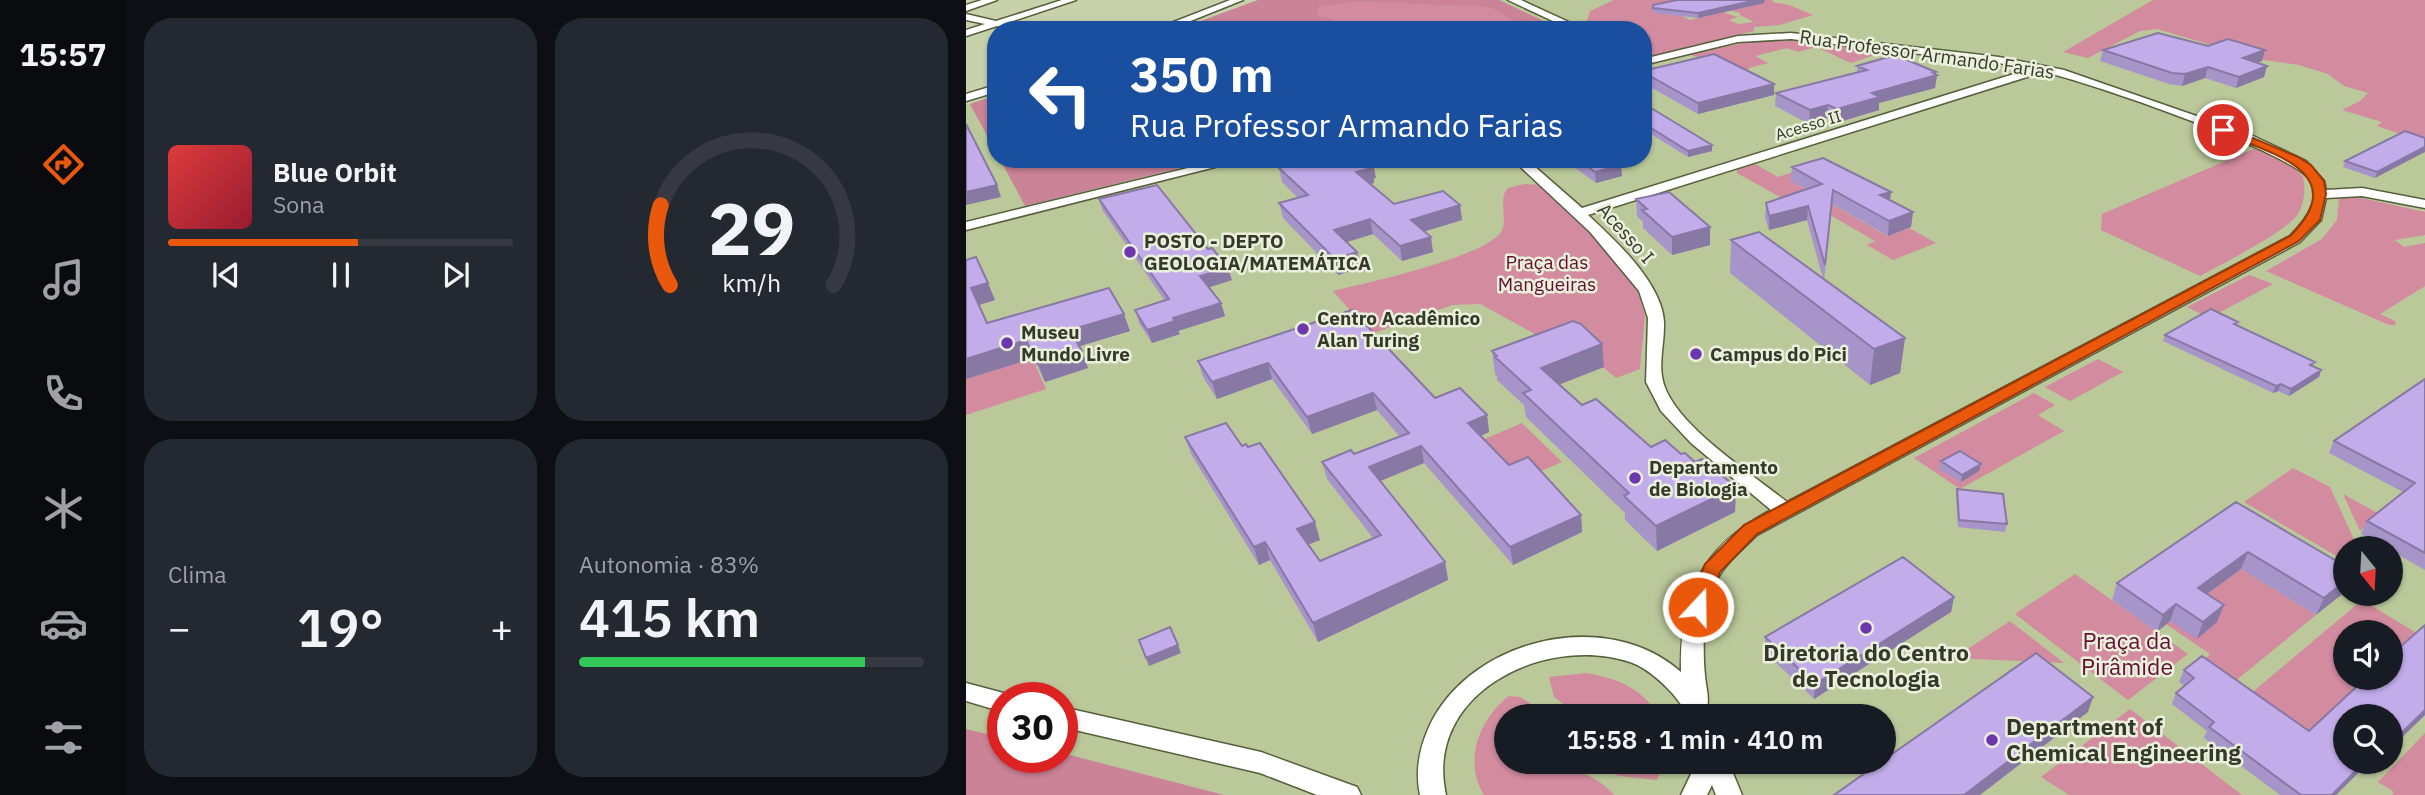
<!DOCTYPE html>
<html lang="pt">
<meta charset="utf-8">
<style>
body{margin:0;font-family:"IBM Plex Sans",sans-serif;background:#242831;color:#f1f3f6;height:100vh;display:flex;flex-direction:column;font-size:26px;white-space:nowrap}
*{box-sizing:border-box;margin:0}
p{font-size:23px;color:#9ea1a6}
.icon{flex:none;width:38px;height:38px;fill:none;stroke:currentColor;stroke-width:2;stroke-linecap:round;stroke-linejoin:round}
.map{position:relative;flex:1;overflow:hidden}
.sheet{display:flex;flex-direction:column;gap:18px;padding:18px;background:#0d0f14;width:840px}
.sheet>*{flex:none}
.hud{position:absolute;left:21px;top:21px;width:665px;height:147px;border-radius:28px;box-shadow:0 2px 5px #0004;background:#1a4fa0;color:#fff;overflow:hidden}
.needle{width:46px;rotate:162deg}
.buttons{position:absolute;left:1367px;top:536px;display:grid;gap:14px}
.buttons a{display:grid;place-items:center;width:70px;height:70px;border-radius:50%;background:#171b24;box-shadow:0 2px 5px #0004;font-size:35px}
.speed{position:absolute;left:21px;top:682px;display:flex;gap:14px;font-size:35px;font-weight:700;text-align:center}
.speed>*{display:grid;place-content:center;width:91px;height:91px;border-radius:50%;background:#171b24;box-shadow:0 2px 5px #0004;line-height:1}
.speed .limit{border:10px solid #d22;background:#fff;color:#111}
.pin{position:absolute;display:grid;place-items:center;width:60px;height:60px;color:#fff;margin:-30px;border:4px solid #fff;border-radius:50%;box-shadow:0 2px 7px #0007}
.me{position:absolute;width:77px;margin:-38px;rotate:21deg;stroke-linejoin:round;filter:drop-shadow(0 0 5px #0008)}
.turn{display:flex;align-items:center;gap:24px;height:147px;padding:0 28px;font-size:32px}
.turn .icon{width:91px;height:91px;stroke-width:2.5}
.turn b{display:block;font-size:49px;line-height:60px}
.big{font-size:52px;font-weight:600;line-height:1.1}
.sheet .widget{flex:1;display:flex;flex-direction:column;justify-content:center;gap:10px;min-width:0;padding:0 24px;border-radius:28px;background:#242831}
.sheet .dial{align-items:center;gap:0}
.dial svg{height:182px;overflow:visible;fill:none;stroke:#363941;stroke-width:7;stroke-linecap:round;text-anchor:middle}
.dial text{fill:#f1f3f6;stroke:none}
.song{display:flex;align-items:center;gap:21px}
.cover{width:84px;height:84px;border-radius:10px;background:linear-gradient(135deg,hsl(0 70% 55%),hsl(350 70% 35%))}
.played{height:7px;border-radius:4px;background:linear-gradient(90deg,#ea580c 55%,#363941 55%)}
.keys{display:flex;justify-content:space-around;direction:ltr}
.heat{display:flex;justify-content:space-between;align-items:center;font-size:38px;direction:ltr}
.charge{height:10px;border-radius:5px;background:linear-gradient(90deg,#34c759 83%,#363941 0)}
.sheet .tiles{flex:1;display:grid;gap:18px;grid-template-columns:repeat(2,1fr)}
.trip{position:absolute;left:528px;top:704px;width:402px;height:70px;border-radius:35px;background:#171b24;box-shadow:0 2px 5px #0004;font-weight:600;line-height:70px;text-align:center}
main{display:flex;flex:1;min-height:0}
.dock{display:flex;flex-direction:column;width:126px;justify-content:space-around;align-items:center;background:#090b0e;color:#9ea1a6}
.dock .icon{width:49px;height:49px}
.dock .current{color:#ea580c}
.dock b{font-size:32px;color:#f1f3f6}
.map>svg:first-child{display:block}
.built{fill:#bbc89a;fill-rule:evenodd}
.green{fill:#d28b9f}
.forest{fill:#ca8397}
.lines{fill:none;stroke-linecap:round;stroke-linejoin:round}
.minor-casing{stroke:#555f3c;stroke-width:3}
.minor{fill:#fff;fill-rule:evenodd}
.wall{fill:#a794c9}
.shaded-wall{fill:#8878a4}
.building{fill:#c2acea;stroke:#8878a4;stroke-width:2}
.route{fill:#ea580c;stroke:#983908;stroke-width:2}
.poi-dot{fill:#6d36ac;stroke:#eaf0dc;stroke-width:2.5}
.labels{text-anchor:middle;stroke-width:5;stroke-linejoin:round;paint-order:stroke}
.far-street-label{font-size:16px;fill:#343929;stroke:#eaf0dc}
.street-label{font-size:19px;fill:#343929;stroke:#eaf0dc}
.poi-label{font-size:19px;font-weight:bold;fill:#343929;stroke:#eaf0dc;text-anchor:start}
.park-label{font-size:19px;fill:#640e33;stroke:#eaf0dc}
.near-park-label{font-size:23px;fill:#640e33;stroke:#eaf0dc}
.near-poi-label{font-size:23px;font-weight:bold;fill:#343929;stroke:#eaf0dc}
</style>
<main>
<nav class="dock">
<b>15:57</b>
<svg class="icon current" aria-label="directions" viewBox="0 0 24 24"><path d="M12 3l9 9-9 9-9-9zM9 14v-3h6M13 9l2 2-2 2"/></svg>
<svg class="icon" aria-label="music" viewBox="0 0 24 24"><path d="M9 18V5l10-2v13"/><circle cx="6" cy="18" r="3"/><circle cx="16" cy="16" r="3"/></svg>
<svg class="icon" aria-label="phone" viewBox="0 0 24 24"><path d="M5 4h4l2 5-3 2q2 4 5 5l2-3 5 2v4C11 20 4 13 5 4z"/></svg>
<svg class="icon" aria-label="climate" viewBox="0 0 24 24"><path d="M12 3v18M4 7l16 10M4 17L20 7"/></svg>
<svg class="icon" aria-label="car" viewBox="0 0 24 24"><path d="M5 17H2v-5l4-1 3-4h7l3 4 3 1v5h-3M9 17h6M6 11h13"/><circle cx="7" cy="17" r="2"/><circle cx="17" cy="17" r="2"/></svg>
<svg class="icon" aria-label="filters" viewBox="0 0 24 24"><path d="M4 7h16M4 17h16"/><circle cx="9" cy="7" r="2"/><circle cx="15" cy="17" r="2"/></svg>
</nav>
<section class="sheet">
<div class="tiles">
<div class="widget">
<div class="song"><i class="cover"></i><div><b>Blue Orbit</b><p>Sona</p></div></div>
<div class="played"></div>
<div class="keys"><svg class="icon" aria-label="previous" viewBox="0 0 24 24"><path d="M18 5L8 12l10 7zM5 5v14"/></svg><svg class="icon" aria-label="pause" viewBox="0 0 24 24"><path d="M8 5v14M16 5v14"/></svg><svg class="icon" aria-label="next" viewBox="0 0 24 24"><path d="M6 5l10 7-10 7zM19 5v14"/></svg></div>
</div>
<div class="widget dial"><svg viewBox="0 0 100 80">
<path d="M14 69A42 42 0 1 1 86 69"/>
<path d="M14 69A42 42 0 0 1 10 34" stroke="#ea580c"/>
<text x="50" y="56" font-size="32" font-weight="700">29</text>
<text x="50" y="72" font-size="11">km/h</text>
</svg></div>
<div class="widget"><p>Clima</p>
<div class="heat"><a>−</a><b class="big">19°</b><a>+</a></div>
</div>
<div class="widget"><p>Autonomia · 83%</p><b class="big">415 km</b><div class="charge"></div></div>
</div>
</section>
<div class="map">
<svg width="1459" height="795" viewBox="0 0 1459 795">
<rect width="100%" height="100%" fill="#c7d2ab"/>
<path class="built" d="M292,0H1459V795H0V105L30,95V159H677V30H210ZM1379,548H1424V593H1379ZM1379,632H1424V677H1379ZM37,698H96V758H37ZM541,716H919V761H541ZM1379,716H1424V761H1379Z"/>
<path class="green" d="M648,0H749L714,15L724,20L759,11V13L772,17L763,20L772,24L788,22L774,15V13L763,10L792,0H807L806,2L823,5L847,15L814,25L788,27V31L685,56L677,55V30H624L619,27L624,11Z
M1187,0H1459V142L1411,126L1416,122L1376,110L1394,101L1402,93L1378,86L1362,74L1333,65L1297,60L1191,29L1174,31L1122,58L1097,52Z
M392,2L523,7L564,30H382L386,26L351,15L352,7Z
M830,38L923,50L885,63L850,47L832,52L821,48L789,56L802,63L783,68L777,81L724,54L788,41Z
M1290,148L1324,164L1337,177C1340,188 1338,204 1332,214C1323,230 1254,265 1234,276L1135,230L1136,214Z
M789,164L812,177L845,166L846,174L825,181L921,236L943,228L970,243L927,260L901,245L909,241L833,197L821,201L771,173V170Z
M559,184L576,185L627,235L665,278L671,289L679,316L674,369L650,378L603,339L580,340L514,304L486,305L405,334L367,291C396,284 525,256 536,230C541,219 534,204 539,192L542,188Z
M1391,197L1459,212V235L1429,240L1438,247L1459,243V286L1414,314L1429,321L1430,325H1423L1300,271L1356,239L1371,220L1373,198Z
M1283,275L1307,284L1243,318L1221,307Z
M72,357L70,367L80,389L0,415V379Z
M1132,359L1157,372L1104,401L1079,387Z
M1068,393L1089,405L1072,415L1098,431L994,489L948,458Z
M556,423L596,462L545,484L507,444Z
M1327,468L1364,487L1392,548H1379V561L1278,502Z
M1377,494L1415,515L1394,531Z
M1275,569L1350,615L1268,682L1237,661L1244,654L1200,624Z
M1109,574L1222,654L1162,700L1049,614Z
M1396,600L1454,635L1425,662L1424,632H1379V677H1407L1343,736L1283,695Z
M1044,621L1098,663L988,658Z
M620,673C651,678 676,688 693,716H607L601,707L588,697L583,677Z
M543,696L554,697L564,703L561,716H541V761H573L578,767C605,767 630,774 648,795H518C497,761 513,719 543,696Z
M1164,709L1276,795H1103L1075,777Z
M1459,733V795H1426L1428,792L1412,782Z
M621,761H699L691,780L653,776Z"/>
<path class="forest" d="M292,0H533L597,30H564L523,7L392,2L352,7V15L386,26L382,30H210Z
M30,95V152L4,104Z
M34,159H250L59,206Z
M0,729L37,738V758H96V753L258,795H0Z"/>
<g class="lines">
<g class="minor-casing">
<path id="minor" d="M16,0H31L0,11V5Z
M96,0H110L41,23L65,30L31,26L0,36V30L19,24L0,20V14L30,21Z
M264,0H277L202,30H187Z
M542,0H555L620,30H606Z
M825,33L1033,57L1098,70L1285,135L1340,161L1358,181L1360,190L1396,188L1459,200V208L1396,196L1360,198L1355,220L1334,242L791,535C780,546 766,557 757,570C737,598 736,643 739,676C740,688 745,702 739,713C734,715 730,717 724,713C718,710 712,700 707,694C695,681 681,668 664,662C579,634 457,693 480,795H454C449,771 453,749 463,727C504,638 641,606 715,672C714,594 734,548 805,510L725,443L695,411L680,382L682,318L673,291L624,232L546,159H560L616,208L1064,69L1033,63L825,39L772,42L677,65V59L772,36ZM1077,72C1118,80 1326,152 1344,180C1357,200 1337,223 1324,236L821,502C786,474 718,431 700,390C690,368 699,345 698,322C696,283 649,240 622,215Z
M30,85V92L0,101V94Z
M259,159H281L0,230V222Z
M0,683L45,695L47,698H37V712L0,701Z
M96,707L295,752L391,787L395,795H351L294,773L96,727Z
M726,761H762L776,795H750L746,785L741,795H715L726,772Z"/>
</g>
<use href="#minor" class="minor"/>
</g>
<path class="wall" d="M711,0H799L798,3L732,18L687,13V5Z
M1137,50L1296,61L1291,63L1301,66L1298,77L1270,88L1239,78L1216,86L1203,84L1134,61Z
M891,66L970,72V75H971L969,88L913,103V110L870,123L861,118L843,124L809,106L810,93L891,72Z
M677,71L808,95L732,114L677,83Z
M677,110L746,145V151L722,157L677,129Z
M1439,131L1409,178L1377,167L1379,161Z
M597,159H647L656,176L630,183Z
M826,167L925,192L924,200L947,212L945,227L922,236L866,204L858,280L939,338L934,373L904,385L764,273L765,240L857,279L841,220L803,230L799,218L800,203L840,189L825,181Z
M313,168L410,178H408V183L404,184L428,204L494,205L496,220L459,231L467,252L436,261L407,234L381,242L395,268L372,275L317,218L313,203L332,198L316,182Z
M133,199L266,280L243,287L259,316L212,331L214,334L186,343L173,323L169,310L199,301L137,211Z
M670,199L744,227V245L706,255L677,228V222L671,216Z
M0,260L29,300L13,305L21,323L164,331L113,346L122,368L79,382L68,358L0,379Z
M386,310L469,398L521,415L523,432L515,436L543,465L615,515L616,532L547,565L458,463L414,481L479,562L482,580L352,642L304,560L293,565L225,454L219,437L276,446L354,540L342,544L354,561L407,538L361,479L356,462L388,454L434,437L411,410L346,434L306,379L251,399L237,377L232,361Z
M1272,322L1271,325L1349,362L1347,366L1355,370L1353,377L1323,396L1312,391L1307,393L1197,341L1199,335Z
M526,351L638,367L593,384L616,405L685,447L715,454L729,462L770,487L769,512L691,551L659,520V513L560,417L558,405L531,380V376L529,374Z
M1459,379V570L1424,550V548H1420L1395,534L1401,521L1437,492L1363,453L1368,441Z
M975,461L1013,471L995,482L973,469Z
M991,489L1041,524L1039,532L992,527L990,497Z
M1270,502L1379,566L1350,615L1275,569L1241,594L1258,605L1251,622L1231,639L1204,621L1191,632L1146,600L1151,583Z
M988,597L985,612L848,699L799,652V637Z
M1459,625V715L1424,749V716H1379V761H1412L1398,775L1393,772L1370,795H1314L1238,738L1241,731L1206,704L1210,693L1219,686L1213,682L1218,670L1236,656L1343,731L1401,677H1424V656Z"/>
<path class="shaded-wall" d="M791,0H799L798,3L732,18V13Z
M1299,50L1296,61L1274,69L1277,58Z
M1301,66L1298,77L1270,88L1273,77Z
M1242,67L1239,78L1216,86L1219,74Z
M970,72V76L971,75L969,88L913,103V110L870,123L871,109L906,93Z
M808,84V95L732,114V103Z
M862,105L861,118L843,124L844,110Z
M746,145V151L722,157V151Z
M1459,147V152L1409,178L1411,172Z
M418,159H435L418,164Z
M407,164L410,178H408V183L393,187L390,172L402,165Z
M655,165L656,176L630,183L629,172Z
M31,185L35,197L0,205V192Z
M925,192L923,206L914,195Z
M494,205L496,220L447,235L445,220Z
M842,206L841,220L803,230V216Z
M947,212L945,227L922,236L923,221Z
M404,219L407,234L371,245L368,230Z
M744,227V245L706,255V237Z
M465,237L467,252L436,261L434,246Z
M391,252L395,268L372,275L369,259Z
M262,268L266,280L238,289L234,276Z
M22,283L29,300L13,305L5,288Z
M255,303L259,316L212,331L214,334L186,343L181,330L207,318Z
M158,314L164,331L111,347L104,330Z
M939,338L934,373L904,385L908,349Z
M60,340L68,358L0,379V359Z
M636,344L638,367L577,391L575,368Z
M116,351L122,368L79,382L72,364Z
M302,363L306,379L251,399L246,382Z
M1355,370L1353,377L1323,396L1325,389Z
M1315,384L1312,391L1307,393L1310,386Z
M407,393L411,410L346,434L341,417Z
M521,415L523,432L505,440L502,423Z
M455,446L458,463L407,484L403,467Z
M1015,464L1013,471L995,482L996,475Z
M770,487L769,512L691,551L690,526Z
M615,515L616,532L547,565L544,547Z
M349,522L354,540L336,547L331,529Z
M299,542L304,560L293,565L288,547Z
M1282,552L1275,569L1226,605L1232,588Z
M479,562L482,580L352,642L347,623Z
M1379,581V592L1350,615L1358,598Z
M988,597L985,612L848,699L849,684Z
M1210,604L1204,621L1191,632L1197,615Z
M1258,605L1251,622L1231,639L1237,622Z
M212,645L215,653L183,666L180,658Z
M1127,697L1122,712L1014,795H998Z
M1459,710V715L1424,749V744Z
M1399,761L1393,772L1370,795H1366Z
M1407,761H1412L1398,775L1405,763Z"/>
<path class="building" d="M711,0H791L732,13L687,8V5Z
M1192,33L1242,46L1262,39L1299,50L1277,58L1301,66L1273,77L1242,67L1219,74L1206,73L1137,50Z
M748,54L808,84L732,103L677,72V71Z
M929,55L970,72L967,73L971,75L906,93L914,97L871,109L862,105L844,110L810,93L901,70L891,66Z
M685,108L746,145L722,151L677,123V110Z
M0,124L31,185L0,192Z
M1439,131L1459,138V147L1411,172L1379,161Z
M857,158L925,192L914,195L947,212L923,221L867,190L859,265L842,206L803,216L800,203L856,184L826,167Z
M347,159H402L407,164L402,165L406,168L390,172L428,204L477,191L494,205L445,220L465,237L434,246L404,219L368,230L391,252L369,259L313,203L342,195L313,168Z
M611,159H647L655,165L629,172Z
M191,185L242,249L246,248L262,268L234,276L255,303L207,318L209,321L181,330L169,310L203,299L133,199Z
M703,192L744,227L706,237L676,210L681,209L670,199Z
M793,232L939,338L908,349L765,240Z
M10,257L22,283L5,288L21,323L143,288L158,314L104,330L116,351L72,364L60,340L0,359V260Z
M1245,309L1272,322L1268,324L1349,362L1344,365L1355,370L1325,389L1315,384L1310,386L1199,335Z
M386,310L469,398L494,388L521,415L502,423L543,465L562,457L615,515L544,547L455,446L403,467L479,562L347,623L299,542L288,547L219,437L260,423L276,446L280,444L282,447L294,443L349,522L331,529L354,561L415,535L356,462L385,450L388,454L443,433L407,393L341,417L302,363L246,382L232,361Z
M607,321L615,324L636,344L575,368L616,405L630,399L685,447L699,440L715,454L719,453L729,462L736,459L770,487L690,526L658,496L663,493L557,393L565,390L529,357L531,356L526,351Z
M1459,379V553L1401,521L1449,483L1368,441Z
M994,451L1015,464L996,475L975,461Z
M991,489L1037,494L1041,524L993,520Z
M1270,502L1379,566V581L1358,598L1282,552L1232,588L1258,605L1237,622L1210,604L1197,615L1151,583Z
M937,557L988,597L849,684L799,637Z
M1459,625V710L1424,744V716H1379V761H1399L1366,795H1335L1243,727L1248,722L1210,693L1228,678L1218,670L1236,656L1343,731L1401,677H1424V656Z
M204,627L212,645L180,658L173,640Z
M1070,653L1127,697L998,795H868L916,761H919V759Z"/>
<path class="route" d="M1253,127H1261L1332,157L1345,165L1358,181L1360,194L1354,220L1333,241L791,534L754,572L739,612L732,614L724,612L722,607L739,564L778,525L1324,236C1389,172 1302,152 1253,132Z"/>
<g class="poi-dot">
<circle cx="164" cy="252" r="7"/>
<circle cx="337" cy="329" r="7"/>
<circle cx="41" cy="343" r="7"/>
<circle cx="730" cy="354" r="7"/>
<circle cx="669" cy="478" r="7"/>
<circle cx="900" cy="628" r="7"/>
<circle cx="1026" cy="740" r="7"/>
</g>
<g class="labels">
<g class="far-street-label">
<text transform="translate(842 125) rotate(-17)" y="6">Acesso II</text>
</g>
<g class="street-label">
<text transform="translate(961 54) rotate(8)" y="7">Rua Professor Armando Farias</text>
<text transform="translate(660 233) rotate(48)" y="7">Acesso I</text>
</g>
<g class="poi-label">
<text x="178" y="248">POSTO - DEPTO<tspan x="178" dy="22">GEOLOGIA/MATEMÁTICA</tspan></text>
<text x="351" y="325">Centro Acadêmico<tspan x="351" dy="22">Alan Turing</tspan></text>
<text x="55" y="339">Museu<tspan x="55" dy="22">Mundo Livre</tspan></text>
<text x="744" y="361">Campus do Pici</text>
<text x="683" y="474">Departamento<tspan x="683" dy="22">de Biologia</tspan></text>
</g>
<g class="park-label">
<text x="581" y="269">Praça das<tspan x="581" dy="22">Mangueiras</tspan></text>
</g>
<g class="near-park-label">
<text x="1161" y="649">Praça da<tspan x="1161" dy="26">Pirâmide</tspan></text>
</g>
<g class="near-poi-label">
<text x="900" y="661">Diretoria do Centro<tspan x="900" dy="26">de Tecnologia</tspan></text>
<text x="1040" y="735" text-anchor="start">Department of<tspan x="1040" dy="26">Chemical Engineering</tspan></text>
</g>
</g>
</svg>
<div class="buttons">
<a><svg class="needle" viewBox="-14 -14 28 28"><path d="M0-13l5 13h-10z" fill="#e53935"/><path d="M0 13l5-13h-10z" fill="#9ea1a6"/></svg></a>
<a><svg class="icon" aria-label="sound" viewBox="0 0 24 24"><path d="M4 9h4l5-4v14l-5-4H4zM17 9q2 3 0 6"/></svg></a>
<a><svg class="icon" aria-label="search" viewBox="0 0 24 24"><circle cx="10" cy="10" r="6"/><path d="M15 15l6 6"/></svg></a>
</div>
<div class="speed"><div class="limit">30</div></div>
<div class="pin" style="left:1257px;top:130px;background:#d93025"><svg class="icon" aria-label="arrive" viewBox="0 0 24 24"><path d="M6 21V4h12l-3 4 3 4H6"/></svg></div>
<svg class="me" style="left:732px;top:607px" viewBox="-20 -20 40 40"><circle r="17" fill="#ea580c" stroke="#fff" stroke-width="3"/><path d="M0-11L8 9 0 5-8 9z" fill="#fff"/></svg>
<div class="trip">15:58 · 1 min · 410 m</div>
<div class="hud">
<div class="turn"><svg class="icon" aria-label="left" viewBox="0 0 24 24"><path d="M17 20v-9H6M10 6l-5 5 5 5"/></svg><div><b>350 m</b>Rua Professor Armando Farias</div></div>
</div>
</div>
</main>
